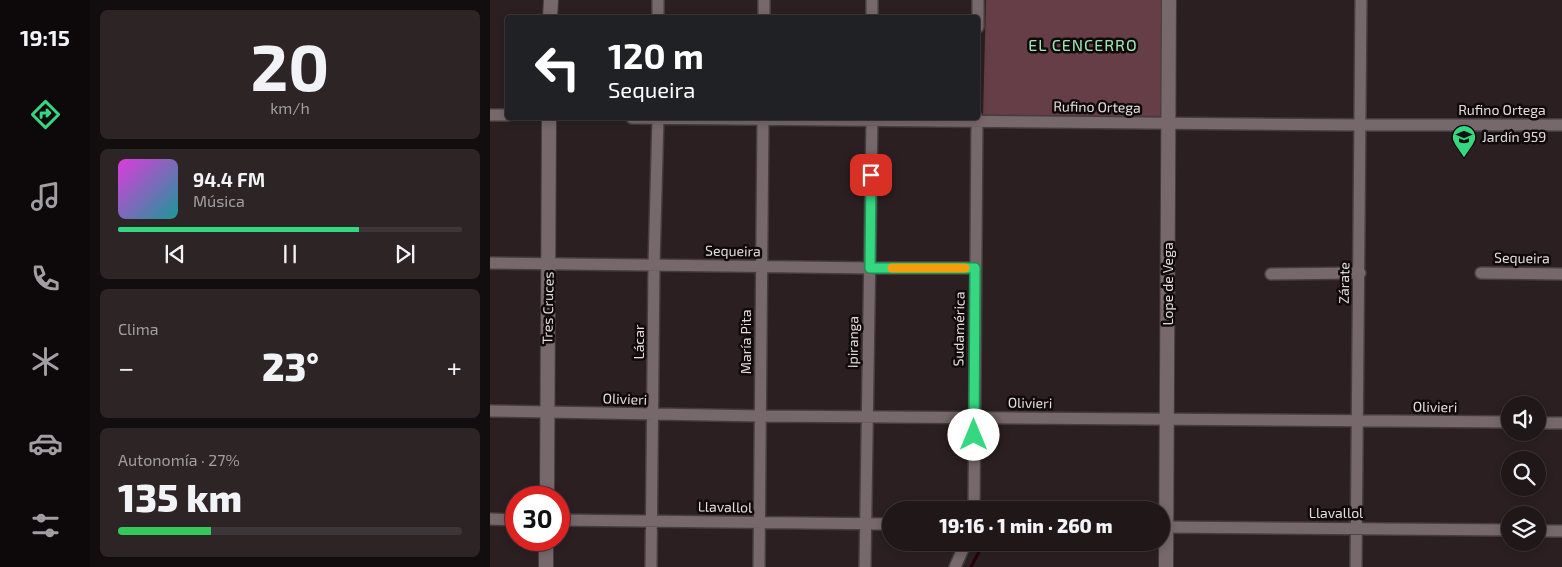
<!DOCTYPE html>
<html lang="es">
<meta charset="utf-8">
<style>
body{margin:0;font-family:"Exo 2",sans-serif;background:#2d2426;color:#f1f3f6;height:100vh;display:flex;flex-direction:column;font-size:19px;white-space:nowrap}
*{box-sizing:border-box;margin:0}
p{font-size:16px;color:#a29fa2}
.icon{flex:none;width:28px;height:28px;fill:none;stroke:currentColor;stroke-width:2;stroke-linecap:round;stroke-linejoin:round}
.map{position:relative;flex:1;overflow:hidden}
.side{display:flex;flex-direction:column;gap:10px;padding:10px;background:#120d0e;width:400px}
.side>*{flex:none}
.top-card{position:absolute;left:15px;top:15px;width:475px;height:105px;border-radius:5px;box-shadow:0 2px 8px #0003,0 0 0 1px #3d3638;background:#202124;color:#fff;overflow:hidden}
.tools{position:absolute;left:1011px;top:396px;display:grid;gap:10px}
.tools a{display:grid;place-items:center;width:45px;height:45px;border-radius:50%;background:#201719;box-shadow:0 2px 8px #0003,0 0 0 1px #3d3638;font-size:25px}
.speed{position:absolute;left:15px;top:486px;display:flex;gap:10px;font-size:25px;font-weight:700;text-align:center}
.speed>*{display:grid;place-content:center;width:65px;height:65px;border-radius:50%;background:#201719;box-shadow:0 2px 8px #0003,0 0 0 1px #3d3638;line-height:1}
.speed .limit{border:8px solid #d22;background:#fff;color:#111}
.pin{position:absolute;display:grid;place-items:center;width:42px;height:42px;color:#fff;margin:-21px;border-radius:10px;box-shadow:0 2px 8px #0006}
.me{position:absolute;width:55px;margin:-28px;rotate:0deg;stroke-linejoin:round;filter:drop-shadow(0 0 4px #0008)}
.turn{display:flex;align-items:center;gap:18px;height:105px;padding:0 20px;font-size:22px}
.turn .icon{width:65px;height:65px;stroke-width:2.5}
.turn b{display:block;font-size:35px;line-height:42px}
.big{font-size:38px;font-weight:800;line-height:1.1}
.side .tile{flex:1;display:flex;flex-direction:column;justify-content:center;gap:8px;min-width:0;padding:0 18px;border-radius:8px;background:#2d2426}
.side .dial{align-items:center;gap:0}
.dial b{font-size:65px;line-height:1}
.song{display:flex;align-items:center;gap:15px}
.cover{width:60px;height:60px;border-radius:8px;background:linear-gradient(135deg,hsl(300 70% 55%),hsl(180 70% 35%))}
.played{height:5px;border-radius:2px;background:linear-gradient(90deg,#35d881 70%,#3d3638 70%)}
.keys{display:flex;justify-content:space-around;direction:ltr}
.heat{display:flex;justify-content:space-between;align-items:center;font-size:28px;direction:ltr}
.charge{height:8px;border-radius:4px;background:linear-gradient(90deg,#34c759 27%,#3d3638 0)}
.trip{position:absolute;left:392px;top:501px;width:288px;height:50px;border-radius:25px;background:#201719;box-shadow:0 2px 8px #0003,0 0 0 1px #3d3638;font-weight:800;line-height:50px;text-align:center}
main{display:flex;flex:1;min-height:0}
.dock{display:flex;flex-direction:column;width:90px;justify-content:space-around;align-items:center;background:#0d090a;color:#a29fa2}
.dock .icon{width:35px;height:35px}
.dock .active{color:#35d881}
.dock b{font-size:22px;color:#f1f3f6}
.map>svg:first-child{display:block}
.green{fill:#653e47}
.lines{fill:none;stroke-linecap:round;stroke-linejoin:round}
.stream{stroke:#27000b;stroke-width:3}
.minor-casing{stroke:#453c3d;stroke-width:14}
.tertiary-casing{stroke:#453c3d;stroke-width:16}
.minor{stroke:#76686b;stroke-width:11}
.tertiary{stroke:#76686b;stroke-width:14}
.route-casing{stroke:#228c54;stroke-width:12}
.route{stroke:#35d881;stroke-width:9}
.slow{stroke:#f59e0b;stroke-width:9}
.labels{text-anchor:middle;stroke-width:5;stroke-linejoin:round;paint-order:stroke}
.street-label{font-size:14px;fill:#e4dcdd;stroke:#100a0b}
.poi-label{font-size:14px;fill:#e4dcdd;stroke:#100a0b;text-anchor:start}
.quarter-label{font-size:16px;letter-spacing:1px;fill:#9ee7b6;stroke:#100a0b}
</style>
<main>
<nav class="dock">
<b>19:15</b>
<svg class="icon active" aria-label="directions" viewBox="0 0 24 24"><path d="M12 3l9 9-9 9-9-9zM9 14v-3h6M13 9l2 2-2 2"/></svg>
<svg class="icon" aria-label="music" viewBox="0 0 24 24"><path d="M9 18V5l10-2v13"/><circle cx="6" cy="18" r="3"/><circle cx="16" cy="16" r="3"/></svg>
<svg class="icon" aria-label="phone" viewBox="0 0 24 24"><path d="M5 4h4l2 5-3 2q2 4 5 5l2-3 5 2v4C11 20 4 13 5 4z"/></svg>
<svg class="icon" aria-label="climate" viewBox="0 0 24 24"><path d="M12 3v18M4 7l16 10M4 17L20 7"/></svg>
<svg class="icon" aria-label="car" viewBox="0 0 24 24"><path d="M5 17H2v-5l4-1 3-4h7l3 4 3 1v5h-3M9 17h6M6 11h13"/><circle cx="7" cy="17" r="2"/><circle cx="17" cy="17" r="2"/></svg>
<svg class="icon" aria-label="filters" viewBox="0 0 24 24"><path d="M4 7h16M4 17h16"/><circle cx="9" cy="7" r="2"/><circle cx="15" cy="17" r="2"/></svg>
</nav>
<section class="side">
<div class="tile dial"><b>20</b><p>km/h</p></div>
<div class="tile">
<div class="song"><i class="cover"></i><div><b>94.4 FM</b><p>Música</p></div></div>
<div class="played"></div>
<div class="keys"><svg class="icon" aria-label="previous" viewBox="0 0 24 24"><path d="M18 5L8 12l10 7zM5 5v14"/></svg><svg class="icon" aria-label="pause" viewBox="0 0 24 24"><path d="M8 5v14M16 5v14"/></svg><svg class="icon" aria-label="next" viewBox="0 0 24 24"><path d="M6 5l10 7-10 7zM19 5v14"/></svg></div>
</div>
<div class="tile"><p>Clima</p>
<div class="heat"><a>−</a><b class="big">23°</b><a>+</a></div>
</div>
<div class="tile"><p>Autonomía · 27%</p><b class="big">135 km</b><div class="charge"></div></div>
</section>
<div class="map">
<svg width="1072" height="567" viewBox="0 0 1072 567">
<rect width="100%" height="100%" fill="#2b1f21"/>
<path class="green" d="M496,0H673L674,117L493,115Z"/>
<g class="lines">
<path class="stream" d="M481,567L494,542"/>
<g class="minor-casing">
<path id="minor" d="M168,0V18
M382,0V18
M274,18V0
M488,27V0
M0,115H18
M142,118L870,125H1072
M0,263L380,268H485
M991,273L1072,274
M781,274L870,273
M0,411L271,416L1020,422
M1048,423H1072
M484,510L487,118
M0,519L26,520
M69,520L401,524
M671,527L1020,530
M1048,531H1072
M161,567L164,265L168,118
M269,567L273,118
M375,567L382,118
M465,567L476,542
M866,567L871,0"/>
</g>
<g class="tertiary-casing">
<path id="tertiary" d="M60,18L61,0
M57,498L59,118
M56,567V540
M676,567L679,0"/>
</g>
<use href="#minor" class="minor"/>
<use href="#tertiary" class="tertiary"/>
</g>
<g class="lines">
<g class="route-casing">
<path id="route" d="M381,175L380,268H485L484,435"/>
</g>
<use href="#route" class="route"/>
<path class="slow" d="M402,268H475"/>
</g>
<defs>
<g id="school-pin" transform="scale(1.25)"><path d="M0 17L-7.5 6A9.5 9.5 0 1 1 7.5 6Z" fill="#35d881" stroke="#100a0b"/><path d="M0-5L7-2L0 1L-7-2ZM-4 1L0 2.5L4 1V4Q0 6-4 4Z" fill="#111"/></g>
</defs>
<g fill-rule="evenodd">
<use href="#school-pin" x="974" y="137"/>
</g>
<g class="labels">
<g class="street-label">
<text transform="translate(607 107) rotate(1)" y="5">Rufino Ortega</text>
<text x="1012" y="115">Rufino Ortega</text>
<text transform="translate(243 251) rotate(1)" y="5">Sequeira</text>
<text transform="translate(1032 258) rotate(1)" y="5">Sequeira</text>
<text transform="translate(854 283) rotate(-89)" y="5">Zárate</text>
<text transform="translate(678 284) rotate(-90)" y="5">Lope de Vega</text>
<text transform="translate(58 308) rotate(-89)" y="5">Tres Cruces</text>
<text transform="translate(469 329) rotate(-89)" y="5">Sudamérica</text>
<text transform="translate(149 342) rotate(-90)" y="5">Lácar</text>
<text transform="translate(256 342) rotate(-90)" y="5">María Pita</text>
<text transform="translate(363 342) rotate(-89)" y="5">Ipiranga</text>
<text transform="translate(135 399) rotate(2)" y="5">Olivieri</text>
<text transform="translate(540 403) rotate(1)" y="5">Olivieri</text>
<text transform="translate(945 407) rotate(1)" y="5">Olivieri</text>
<text transform="translate(235 507) rotate(1)" y="5">Llavallol</text>
<text x="846" y="518">Llavallol</text>
</g>
<g class="poi-label">
<text x="992" y="142">Jardín 959</text>
</g>
<g class="quarter-label">
<text x="593" y="51">EL CENCERRO</text>
</g>
</g>
</svg>
<div class="tools">
<a><svg class="icon" aria-label="sound" viewBox="0 0 24 24"><path d="M4 9h4l5-4v14l-5-4H4zM17 9q2 3 0 6"/></svg></a>
<a><svg class="icon" aria-label="search" viewBox="0 0 24 24"><circle cx="10" cy="10" r="6"/><path d="M15 15l6 6"/></svg></a>
<a><svg class="icon" aria-label="layers" viewBox="0 0 24 24"><path d="M12 4l9 5-9 5-9-5zM3 14l9 5 9-5"/></svg></a>
</div>
<div class="speed"><div class="limit">30</div></div>
<div class="pin" style="left:381px;top:175px;background:#d93025"><svg class="icon" aria-label="arrive" viewBox="0 0 24 24"><path d="M6 21V4h12l-3 4 3 4H6"/></svg></div>
<svg class="me" style="left:484px;top:435px" viewBox="-20 -20 40 40"><circle r="19" fill="#fff"/><path d="M0-13L10 11 0 6-10 11z" fill="#35d881"/></svg>
<div class="trip">19:16 · 1 min · 260 m</div>
<div class="top-card">
<div class="turn"><svg class="icon" aria-label="left" viewBox="0 0 24 24"><path d="M17 20v-9H6M10 6l-5 5 5 5"/></svg><div><b>120 m</b>Sequeira</div></div>
</div>
</div>
</main>
